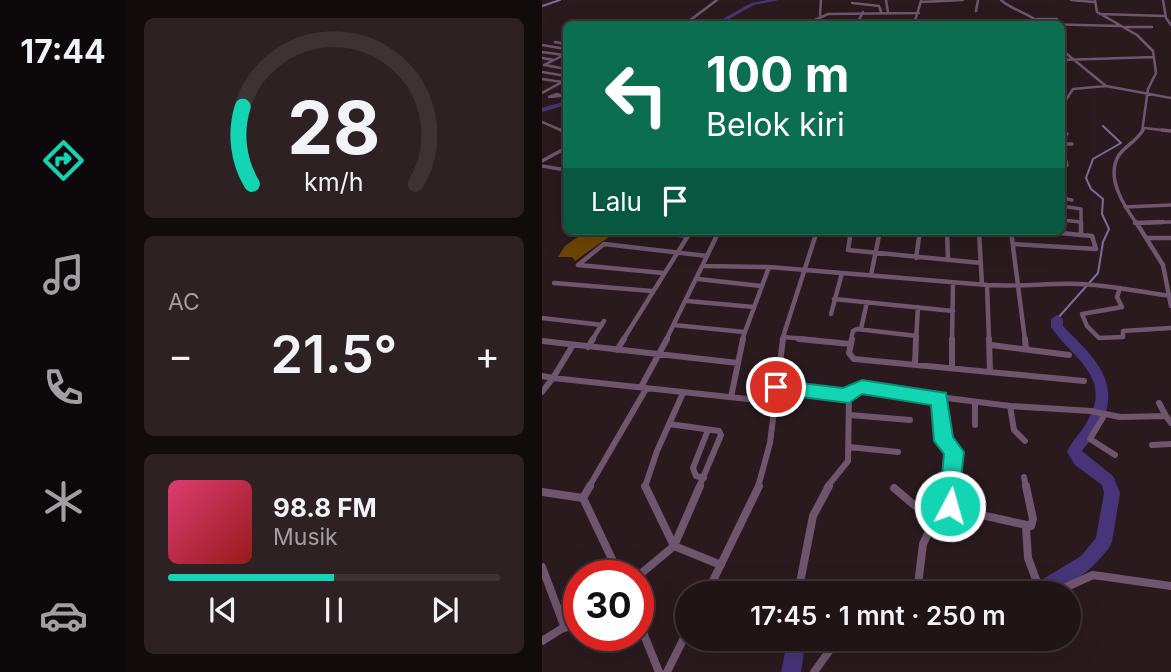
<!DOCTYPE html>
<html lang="id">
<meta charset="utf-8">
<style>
body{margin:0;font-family:Inter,sans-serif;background:#2d2123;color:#f1f3f6;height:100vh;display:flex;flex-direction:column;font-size:26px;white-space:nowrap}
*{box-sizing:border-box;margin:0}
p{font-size:23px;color:#a29ea1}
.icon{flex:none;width:38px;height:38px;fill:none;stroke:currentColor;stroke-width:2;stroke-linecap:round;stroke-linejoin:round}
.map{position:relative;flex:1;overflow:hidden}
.side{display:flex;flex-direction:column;gap:18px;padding:18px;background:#120b0c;width:416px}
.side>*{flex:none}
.top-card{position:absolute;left:21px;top:21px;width:502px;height:214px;border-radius:10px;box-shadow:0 7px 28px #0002,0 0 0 2px #3d3335;background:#0b6e4f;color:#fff;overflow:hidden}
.speed{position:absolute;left:21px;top:560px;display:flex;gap:14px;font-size:35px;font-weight:700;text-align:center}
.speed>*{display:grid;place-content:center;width:91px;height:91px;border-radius:50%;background:#201416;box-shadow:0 7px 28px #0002,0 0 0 2px #3d3335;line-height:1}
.speed .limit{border:10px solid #d22;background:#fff;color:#111}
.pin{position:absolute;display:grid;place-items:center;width:60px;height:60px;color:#fff;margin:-30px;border:4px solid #fff;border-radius:50%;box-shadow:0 2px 7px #0007}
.me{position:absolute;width:77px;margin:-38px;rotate:6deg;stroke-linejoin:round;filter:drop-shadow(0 0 5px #0008)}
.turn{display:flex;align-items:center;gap:24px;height:147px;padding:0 28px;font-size:32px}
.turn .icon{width:91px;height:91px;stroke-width:2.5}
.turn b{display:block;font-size:49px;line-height:60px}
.then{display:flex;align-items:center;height:66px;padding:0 28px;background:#0003;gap:14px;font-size:26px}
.big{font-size:52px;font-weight:600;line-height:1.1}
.side .widget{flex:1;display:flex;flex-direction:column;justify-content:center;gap:10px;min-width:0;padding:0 24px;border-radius:10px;background:#2d2123}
.side .dial{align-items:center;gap:0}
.dial svg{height:182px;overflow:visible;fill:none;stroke:#3d3335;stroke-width:7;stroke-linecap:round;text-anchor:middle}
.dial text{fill:#f1f3f6;stroke:none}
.song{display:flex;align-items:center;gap:21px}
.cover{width:84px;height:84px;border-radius:10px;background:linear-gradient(135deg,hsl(340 70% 55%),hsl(0 70% 35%))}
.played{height:7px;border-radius:4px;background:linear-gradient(90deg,#14d5b3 50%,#3d3335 50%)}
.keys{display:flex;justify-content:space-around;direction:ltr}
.heat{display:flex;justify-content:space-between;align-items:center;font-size:38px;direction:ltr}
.trip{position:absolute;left:133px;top:581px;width:406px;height:70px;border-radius:35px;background:#201416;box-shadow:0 7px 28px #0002,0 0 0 2px #3d3335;font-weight:600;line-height:70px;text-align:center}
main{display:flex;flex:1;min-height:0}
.dock{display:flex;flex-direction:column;width:126px;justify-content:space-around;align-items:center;background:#0d0809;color:#a29ea1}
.dock .icon{width:49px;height:49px}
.dock .active{color:#14d5b3}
.dock b{font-size:32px;color:#f1f3f6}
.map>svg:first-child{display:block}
.forest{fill:#6d4503}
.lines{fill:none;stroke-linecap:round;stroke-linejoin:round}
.stream{stroke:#7c6b9c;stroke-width:2}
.river{fill:#473479;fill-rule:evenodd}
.street-far4{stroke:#6f556e;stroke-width:2.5}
.street-far3{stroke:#6f556e;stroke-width:3.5}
.street-far2{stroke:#6f556e;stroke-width:4.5}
.street-far1{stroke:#6f556e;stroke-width:6}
.street{stroke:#6f556e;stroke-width:8}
.route{fill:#14d5b3;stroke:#0d8a74;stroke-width:2}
</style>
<main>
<nav class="dock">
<b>17:44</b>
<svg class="icon active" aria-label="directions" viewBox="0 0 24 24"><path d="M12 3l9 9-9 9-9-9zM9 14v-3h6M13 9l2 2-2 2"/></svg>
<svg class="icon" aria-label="music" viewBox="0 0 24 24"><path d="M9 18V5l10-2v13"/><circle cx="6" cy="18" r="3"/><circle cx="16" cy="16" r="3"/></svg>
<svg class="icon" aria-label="phone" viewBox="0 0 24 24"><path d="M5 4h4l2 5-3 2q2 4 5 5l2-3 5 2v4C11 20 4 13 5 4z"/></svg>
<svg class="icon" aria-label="climate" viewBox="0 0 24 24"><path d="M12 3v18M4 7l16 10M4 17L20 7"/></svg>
<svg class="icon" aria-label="car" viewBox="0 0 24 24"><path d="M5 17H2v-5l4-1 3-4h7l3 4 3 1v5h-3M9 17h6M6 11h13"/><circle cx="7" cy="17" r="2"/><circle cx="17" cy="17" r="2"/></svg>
</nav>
<section class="side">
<div class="widget dial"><svg viewBox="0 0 100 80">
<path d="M14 69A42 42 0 1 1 86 69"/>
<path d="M14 69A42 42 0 0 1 10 35" stroke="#14d5b3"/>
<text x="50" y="56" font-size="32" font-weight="700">28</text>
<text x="50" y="72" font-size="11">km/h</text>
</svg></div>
<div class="widget"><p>AC</p>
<div class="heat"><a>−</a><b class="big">21.5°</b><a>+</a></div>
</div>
<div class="widget">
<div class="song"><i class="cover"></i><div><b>98.8 FM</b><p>Musik</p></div></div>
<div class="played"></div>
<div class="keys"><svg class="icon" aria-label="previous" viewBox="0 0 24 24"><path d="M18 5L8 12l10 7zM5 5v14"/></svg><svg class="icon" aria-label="pause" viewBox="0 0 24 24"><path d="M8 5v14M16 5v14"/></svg><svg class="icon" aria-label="next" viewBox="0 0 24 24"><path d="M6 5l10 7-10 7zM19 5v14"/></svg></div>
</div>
</section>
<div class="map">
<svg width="629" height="672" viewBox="0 0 629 672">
<rect width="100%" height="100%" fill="#2a1a1e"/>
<path class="forest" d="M44,231H75L33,261L30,257H16L23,246Z"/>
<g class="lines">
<path class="stream" d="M0,6L18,0
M515,319L556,273L561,242L567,229L560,214L561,199L549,189L544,178L551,159L579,143L561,126"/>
<path class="river" d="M226,0H237L212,5L178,24H172L209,3Z
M24,101V105L0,112V108Z
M515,315L521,319V326C549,355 581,380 559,424C554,434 546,442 540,451L571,476L578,493L570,542C563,559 525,591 507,593C500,594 492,593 485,593L488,587L539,556L554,538L562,493L560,485L533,465L525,452C530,440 540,432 546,420C571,377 529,357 509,327V319Z
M246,639H264L259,672H239Z"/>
<path class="street-far4" d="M344,0L346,12
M459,0C471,11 488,13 499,24
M529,0L552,2
M553,0L555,12L595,35L611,51L614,73L606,89L600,132
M621,0L624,18L629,25
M379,2L421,0
M310,3L337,6L339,12
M434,11L436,0
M558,14L623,16
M278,15L279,0
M495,19H515
M143,24L175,0
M264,24L286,14L377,13
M315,24L321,12
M372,24L379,1
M499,24L578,26
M584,27H610
M13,42L24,44
M0,45L24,49
M520,50L564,86L531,89L520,106
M0,52L22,55
M0,58L12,60
M520,60L612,57
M20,63L24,61
M2,65L24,54
M3,65L24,69
M0,72L24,76
M0,79L20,82
M564,86L629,98
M0,93L24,80
M18,96L7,97L15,94L24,97
M0,122L23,132
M602,128L629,131"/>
<path class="street-far3" d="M19,130L24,132
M620,130L629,131
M520,134H525
M520,144H530
M520,149L525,165L520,166
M0,161L24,148
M0,166L24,170
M520,198L530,200
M520,206L539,209V224
M583,207L629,205
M520,220L539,222
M593,223L629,222
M595,224C582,206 563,177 577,155C584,145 595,141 601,130"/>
<path class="street-far2" d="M539,222V235
M594,222L621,265L629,306
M593,223L621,222
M88,231H99
M102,231L146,236
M309,231L306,250L439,263
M405,231L406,260
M437,231L440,285
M469,231L483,340
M206,234L208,231
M236,235L237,231
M606,238H629
M471,244L554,249L550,236L498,231
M165,256L177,231
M374,258L378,231
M36,265L62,244L165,256L124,340
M37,265L121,273
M162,266L227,267L445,285L447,340
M329,275L338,231
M156,279L219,286
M12,283L110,291
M445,285C477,287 506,283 537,284C567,285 599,292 629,296
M578,288L575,297L580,307L540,314L545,326L557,338L581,337V331L629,328
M292,299L411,311
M145,301L212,307
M289,314L300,273
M0,318L60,325
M132,325L202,332
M319,329L325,302
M242,337L274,340
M50,340L62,321
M81,340L149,231
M200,340L227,267
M240,340L275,231
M309,340L311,331L315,329L375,336
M374,340L376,307
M410,340L411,283"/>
<path class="street-far1" d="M257,339L308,344
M310,339L307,353L312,359L542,381
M447,339L448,372
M483,339L484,349
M0,341L196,363
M449,345L527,355
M46,347L51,339
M75,350L82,339
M373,364L374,339
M410,368V339
M0,376L11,378L31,345
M99,387L125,339
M234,387L307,396L309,390L319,387L468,406L549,411L578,417L624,416L629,423
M0,392L11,378L233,402
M189,397L201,339
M398,398L402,441L412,452L409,487
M433,402V425
M617,403L624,416
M468,406L472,430L483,441
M563,414L548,439L573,455
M308,415L368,420
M127,424L177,431L179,435L157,487
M610,445L629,444
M307,447L356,452
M482,477L484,487
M162,478L154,476L151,468L166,430
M47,487L104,389
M103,487L115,451L141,393
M216,487L228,443L241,339
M285,487L306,461L307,396"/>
<path class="street" d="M103,486L132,546L158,486
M410,486L408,508L489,526L491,519L484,486
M352,488L372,505L402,514L408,508
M0,492L41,498L78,576
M41,498L48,486
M484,527L486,558L499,593
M0,567L23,628
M96,576L132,546L179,565
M165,593L217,486
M256,593L271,516L287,486
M375,593L381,544L390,525L388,511
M511,593L551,575L629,586
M96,620L117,672
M392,639H412
M0,641L37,618
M125,672L145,632
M272,672L296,639"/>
</g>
<path class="route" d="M234,380L301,388L320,380L404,393L411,437L422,452L415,513L408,516L400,513L397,506L402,454L392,441L389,405L320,394L307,403L234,394L225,387Z"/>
</svg>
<div class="speed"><div class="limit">30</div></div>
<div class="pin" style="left:234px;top:387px;background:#d93025"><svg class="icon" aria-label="arrive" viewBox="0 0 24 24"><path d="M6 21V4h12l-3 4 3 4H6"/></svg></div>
<svg class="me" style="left:408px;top:506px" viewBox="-20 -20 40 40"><circle r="17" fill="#14d5b3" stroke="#fff" stroke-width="3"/><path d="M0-11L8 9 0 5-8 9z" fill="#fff"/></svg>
<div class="trip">17:45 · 1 mnt · 250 m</div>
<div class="top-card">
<div class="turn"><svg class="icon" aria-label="left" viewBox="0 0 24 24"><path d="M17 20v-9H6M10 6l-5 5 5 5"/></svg><div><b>100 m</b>Belok kiri</div></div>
<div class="then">Lalu<svg class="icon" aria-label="arrive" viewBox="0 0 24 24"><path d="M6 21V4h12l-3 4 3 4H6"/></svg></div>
</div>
</div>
</main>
